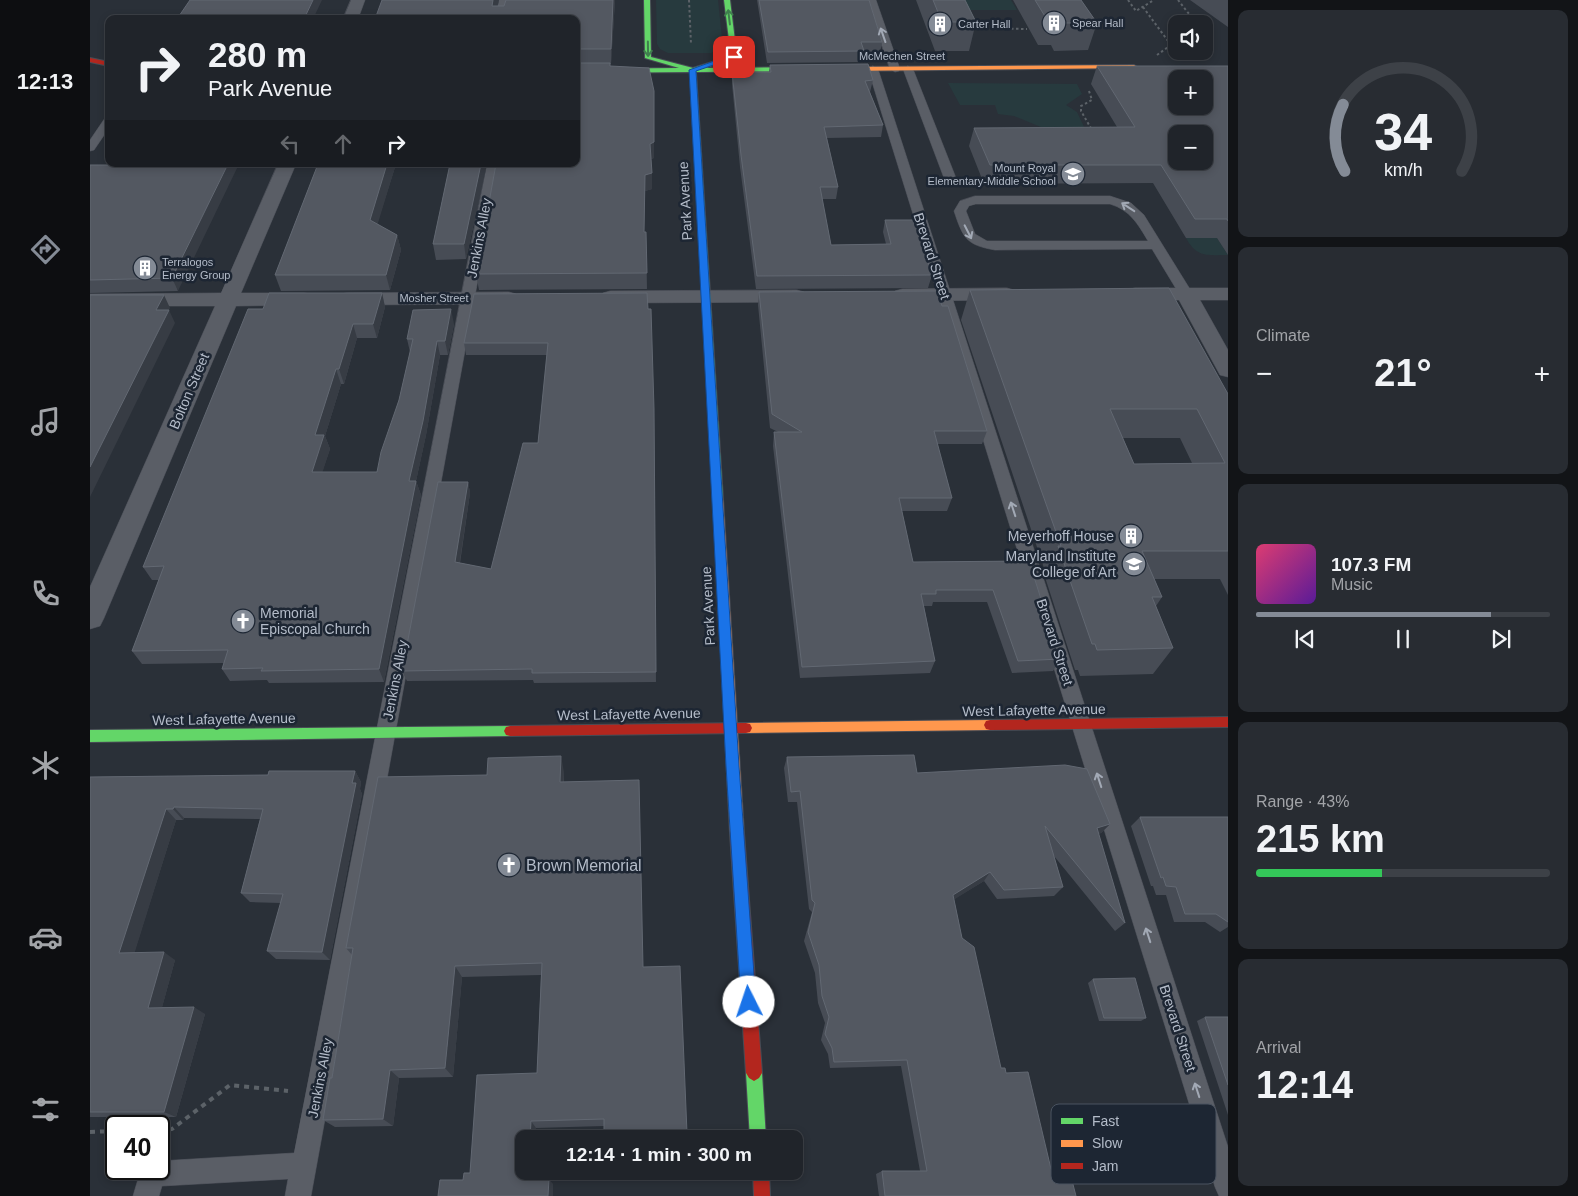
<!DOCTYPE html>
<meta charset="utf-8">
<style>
body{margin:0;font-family:Helvetica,sans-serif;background:#282c32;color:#f1f3f6;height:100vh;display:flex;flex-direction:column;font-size:19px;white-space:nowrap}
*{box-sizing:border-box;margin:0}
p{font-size:16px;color:#a2a4a8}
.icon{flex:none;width:28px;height:28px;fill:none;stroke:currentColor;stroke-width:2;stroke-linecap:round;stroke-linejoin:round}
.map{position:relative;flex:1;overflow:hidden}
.side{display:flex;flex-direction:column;gap:10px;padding:10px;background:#121417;width:350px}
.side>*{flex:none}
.hud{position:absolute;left:15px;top:15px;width:475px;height:152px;border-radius:10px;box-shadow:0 2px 8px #0003,0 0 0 1px #3d4147;background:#20242a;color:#f1f3f6;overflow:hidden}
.fabs{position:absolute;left:1078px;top:15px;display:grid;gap:10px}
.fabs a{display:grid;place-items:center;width:45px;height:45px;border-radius:10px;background:#20242a;box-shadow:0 2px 8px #0003,0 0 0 1px #3d4147;font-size:25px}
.speed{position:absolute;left:15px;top:1115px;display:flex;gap:10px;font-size:25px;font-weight:700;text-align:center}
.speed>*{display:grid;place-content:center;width:65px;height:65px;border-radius:50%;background:#20242a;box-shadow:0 2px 8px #0003,0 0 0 1px #3d4147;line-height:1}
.speed .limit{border:2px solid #111;border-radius:8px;background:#fff;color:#111}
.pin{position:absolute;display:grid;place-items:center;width:42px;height:42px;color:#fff;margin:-21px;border-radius:10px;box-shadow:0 2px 8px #0006}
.me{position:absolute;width:55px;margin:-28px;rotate:356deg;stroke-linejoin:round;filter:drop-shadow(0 0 4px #0008)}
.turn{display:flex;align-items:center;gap:18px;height:105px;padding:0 20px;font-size:22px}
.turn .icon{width:65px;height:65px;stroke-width:2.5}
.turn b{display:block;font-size:35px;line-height:42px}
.lanes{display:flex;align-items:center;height:48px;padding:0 20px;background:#0003;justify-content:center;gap:25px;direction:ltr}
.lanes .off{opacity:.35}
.big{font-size:38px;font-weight:800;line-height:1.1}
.side .tile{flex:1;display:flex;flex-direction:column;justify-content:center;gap:8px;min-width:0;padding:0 18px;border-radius:10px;background:#282c32}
.side .dial{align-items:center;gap:0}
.dial svg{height:130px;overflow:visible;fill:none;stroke:#3d4147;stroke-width:7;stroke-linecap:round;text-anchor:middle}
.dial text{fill:#f1f3f6;stroke:none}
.song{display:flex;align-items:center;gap:15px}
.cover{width:60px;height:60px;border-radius:8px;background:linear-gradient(135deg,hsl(340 70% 55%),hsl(270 70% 35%))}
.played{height:5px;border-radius:2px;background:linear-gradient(90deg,#848b96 80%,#3d4147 80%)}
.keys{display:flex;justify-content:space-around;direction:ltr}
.heat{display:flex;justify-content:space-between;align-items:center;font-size:28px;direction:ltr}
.charge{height:8px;border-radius:4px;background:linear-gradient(90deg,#34c759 43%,#3d4147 0)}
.trip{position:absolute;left:425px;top:1130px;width:288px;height:50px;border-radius:10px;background:#20242a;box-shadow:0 2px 8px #0003,0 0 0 1px #3d4147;font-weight:800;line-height:50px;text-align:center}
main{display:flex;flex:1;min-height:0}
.tab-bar{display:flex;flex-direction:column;width:90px;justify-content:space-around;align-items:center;background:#0d0e11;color:#a2a4a8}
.tab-bar .icon{width:35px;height:35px}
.tab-bar .active{color:#848b96}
.tab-bar b{font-size:22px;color:#f1f3f6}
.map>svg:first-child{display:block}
.green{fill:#273a3e}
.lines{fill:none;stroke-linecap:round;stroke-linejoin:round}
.lane-casing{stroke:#484c55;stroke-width:1}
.street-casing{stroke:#484c55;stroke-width:1}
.fast-casing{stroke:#484c55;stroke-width:2}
.slow-casing{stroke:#484c55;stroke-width:2}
.jam-casing{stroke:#484c55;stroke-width:2}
.path-far1{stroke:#5c6268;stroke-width:2;stroke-dasharray:2.5 2.5;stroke-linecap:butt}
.path{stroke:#5c6268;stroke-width:4;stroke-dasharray:5 5;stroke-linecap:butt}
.lane{fill:#5a5e66;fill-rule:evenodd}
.street{fill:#5a5e66;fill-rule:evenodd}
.fast{fill:#63d668;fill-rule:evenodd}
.slow{fill:#ff974d;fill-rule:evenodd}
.jam{fill:#b3261e;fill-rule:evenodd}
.wall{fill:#474c55;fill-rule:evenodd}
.shaded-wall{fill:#373c44}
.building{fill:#535861;stroke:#626872;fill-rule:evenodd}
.oneway{stroke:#407e4e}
.oneway2{stroke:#a2a9b5}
.route{fill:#1a73e8;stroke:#114b97}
.labels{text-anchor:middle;stroke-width:5;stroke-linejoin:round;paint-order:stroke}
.far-poi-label{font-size:11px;fill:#b4bcc9;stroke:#1d2633;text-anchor:start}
.far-street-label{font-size:11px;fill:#b4bcc9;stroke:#1d2633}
.street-label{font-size:14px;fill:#b4bcc9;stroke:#1d2633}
.poi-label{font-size:14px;fill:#b4bcc9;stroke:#1d2633;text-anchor:end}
.near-poi-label{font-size:16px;fill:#b4bcc9;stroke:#1d2633;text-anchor:start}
.key{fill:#1d2633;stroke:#4a5360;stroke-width:1}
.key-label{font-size:14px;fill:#b4bcc9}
</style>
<main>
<nav class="tab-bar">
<b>12:13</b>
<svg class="icon active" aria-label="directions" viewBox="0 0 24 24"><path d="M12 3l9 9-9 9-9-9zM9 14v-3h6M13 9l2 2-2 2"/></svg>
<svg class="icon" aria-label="music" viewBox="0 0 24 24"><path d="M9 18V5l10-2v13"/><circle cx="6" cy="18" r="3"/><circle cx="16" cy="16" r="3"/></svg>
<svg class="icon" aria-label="phone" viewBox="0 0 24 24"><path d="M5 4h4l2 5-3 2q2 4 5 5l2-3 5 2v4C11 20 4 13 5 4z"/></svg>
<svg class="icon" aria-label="climate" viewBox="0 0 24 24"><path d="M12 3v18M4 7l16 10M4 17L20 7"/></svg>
<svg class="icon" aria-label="car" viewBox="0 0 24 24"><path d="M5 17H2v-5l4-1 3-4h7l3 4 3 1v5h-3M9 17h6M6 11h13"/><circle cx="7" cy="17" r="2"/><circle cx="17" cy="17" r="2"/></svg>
<svg class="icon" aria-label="filters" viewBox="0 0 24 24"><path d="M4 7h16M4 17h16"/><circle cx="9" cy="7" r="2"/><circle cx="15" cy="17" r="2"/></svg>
</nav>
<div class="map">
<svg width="1138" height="1196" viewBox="0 0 1138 1196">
<rect width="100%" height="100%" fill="#2a3038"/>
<path class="green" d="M566,0H628L633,47L621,53H578L570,49L567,44Z
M861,0H921L927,10H866Z
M858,83L987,84L992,94L976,105L987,112L995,129L963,132L924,116L908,114L905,105H870Z
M1096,238H1127L1138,255C1117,255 1107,258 1096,238Z"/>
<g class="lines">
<g class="lane-casing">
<path id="lane" d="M409,0H419L415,19H405Z
M776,0H786L810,69L809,71L805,72L800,69Z
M783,66L788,69L1138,1147V1196H1129L1125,1187L778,69Z
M818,66L823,69L866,178L864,180L860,181L854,178L813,69Z
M19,117V128L4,150L0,151V140L15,118Z
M397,164H409L221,1196H195L198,1179L72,1186L69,1196H43L51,1169H69V1161L204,1153Z
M885,196H1020L1041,203L1054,215L1103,294L1096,298L1091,297L1062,249L905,250C876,245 873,238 864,211L870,201ZM886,204H1020C1040,210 1048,224 1058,241H897L885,234L876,211L879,206Z"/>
</g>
<g class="street-casing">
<path id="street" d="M261,0H275L268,19H253Z
M188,164H206L151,293H214L221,294L224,299L221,304L214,305L146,306L14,618L10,626L0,629V587L125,306H0V294L131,293Z
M917,288L924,290L927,294L924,298L917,300L812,301L805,299L802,295L805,291L812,289Z
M1045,288H1138V300H1110L1138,350V377L1130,375L1089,300H1045L1038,298L1035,294L1038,290Z
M707,290L714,292L717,296L714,300L707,302L520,303L513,301L510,297L513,293L520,291Z
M419,292L426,294L429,298L426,302L419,304L257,305L250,304L247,299L250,294L257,293Z"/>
</g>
<g class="fast-casing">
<path id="fast" d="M554,0H560L561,57L603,68L641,56L634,0H640L647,57L616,68L750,67L753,69L750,71L606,72L633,499L628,503L623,499L600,72L486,73V69L589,68L555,58Z
M420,726L424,727L426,731L424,735L420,736L0,742V730Z
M664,1065L669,1068L672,1073L676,1139H660L656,1073L659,1068Z"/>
</g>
<g class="slow-casing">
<path id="slow" d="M1044,65L1047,67L1046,68L750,71L747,69L750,67Z
M628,495L633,499L654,833L652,837L647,839L642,837L640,833L623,499Z
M900,720L904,721L906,725L904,729L900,730L656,733L652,732L650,728L652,724L656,723Z"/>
</g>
<g class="jam-casing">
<path id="jam" d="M0,58L19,62V66L0,62Z
M1138,717V727L900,730L896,729L894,725L896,721L900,720Z
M656,723L660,724L662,728L660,732L656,733L420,736L416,735L414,731L416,727L420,726Z
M647,827L652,829L654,833L672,1073L669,1078L664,1081L659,1078L656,1073L640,833L642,829Z
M663,1171H679L680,1196H664Z"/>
</g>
<path class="path-far1" d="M599,0L601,44
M1038,0L1046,11L1064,0
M1088,0L1107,24
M1053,7L1089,56
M881,28L937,29
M1067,55L1081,45
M999,91L1002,100L991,106V111L1002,130"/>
<path class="path" d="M69,1130L82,1129L140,1085L198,1091
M0,1132L26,1131"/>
<use href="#lane" class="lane"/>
<use href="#street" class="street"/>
<use href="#fast" class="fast"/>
<use href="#slow" class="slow"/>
<use href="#jam" class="jam"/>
</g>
<path class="wall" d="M292,0H409L407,6H414L525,0L521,64H520V66L564,158L561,159L562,189L555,191L554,232H556L557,289L389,290L386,274L486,164V19Z
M667,0H779L792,42L790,53H773L772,62L677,63Z
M826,0H875L886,22L879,51H845Z
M923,0H991L1007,23L998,50L964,51L961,45H948Z
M1100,0H1138V27Z
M680,65L783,80L780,92L793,125L791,137L737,138L748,187L746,199H732L741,245L796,244L793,232L795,220L842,275L838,288L666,289L650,167L642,84V72H679Z
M1007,66H1138V255L1127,238H1096L1063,183L894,184L879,146L884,128L1027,127L1001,84Z
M228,164H306L287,224L307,235L311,250L300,290L191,291L185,275Z
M360,164H397L376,259L346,260L343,244Z
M0,165H49L88,291L0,293Z
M880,290L1138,394V595L1130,579H1064L1072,597L1066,606L1083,648L1063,674L990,676L988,670H985L954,574L955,571L871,320ZM1033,438H1090L1102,463L1044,464Z
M669,292L852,306L897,431L892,444H847L862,498L857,511H812L823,562L939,561L970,659L963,671L922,673L897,602H843L842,606H834L845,661L840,673L710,678L683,446L684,432H688L680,428L668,305Z
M292,293L295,307L287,338H267L254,384H251L235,436L240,449L232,472H287L309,400L320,352L317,339L364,324L358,355H350L336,435L326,481L331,495L294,682L179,683L177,680L140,681L132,669L134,663L52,664L42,651L69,580H62L53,567L173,309Z
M558,309L564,409L566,682L444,683L443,680L317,681L312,671L378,482L380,493L370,563L401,569L448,443L457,355H376L374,343Z
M697,757L827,773L1020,824L1011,833L1008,834L1035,923L1025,931L964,856L973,887L964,896L907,899L894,881L864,899L872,938L911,1068L916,1073L961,1169L986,1196H789L786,1174L792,1171H830L811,1066L740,1068L738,1054L731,1040L735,1023L728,1003L725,973L714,941L722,912L719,909L707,802H698L694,768Z
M265,771L271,782L270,789L272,794L240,960L186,959L177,951L191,903L160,902L151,893L170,819L94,818L93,820H86L44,953L85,960L72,1007L115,1014L86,1117H0V1118V777L178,775Z
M474,772V782L553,967L597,1133L596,1139H515L514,1126L446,1128L443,1178L463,1184L373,1180L380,1173L447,1073L451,975L372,977L363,1077L309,1078L303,1126L245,1127L233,1120L242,1078L262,955L256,948L397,775Z
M1050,817H1138V927L1130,932L1115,922H1084L1076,895H1066L1063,886H1061L1041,826Z
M1003,979L1056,1018L1051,1021H1009L998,983Z
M1115,1017H1138V1115L1107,1021Z"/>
<path class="shaded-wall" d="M223,0H232L223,19H214Z
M403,0H409L404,19L402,6Z
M523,0H525L521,64V49Z
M564,91V158L561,159L560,144Z
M138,164H149L88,291L82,278Z
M297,164H306L284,236L280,220Z
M391,164H397L376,259L374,244Z
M562,173V189L555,191L554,248L555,175Z
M307,235L311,250L300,290L296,275Z
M292,293L295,307L287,338L283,324Z
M74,295L80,308L79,310L85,323L0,497V467L66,310Z
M361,309L364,324L358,355L355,341Z
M263,324L267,338L254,384L249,369Z
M347,341L350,355L336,435L323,495L319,481Z
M246,369L251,384L235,436L240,449L228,486L222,472L225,435Z
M326,481L331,495L294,682L289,669Z
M378,482L380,493L368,573L365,562Z
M471,756L474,772L473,797L470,782Z
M265,771L271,782L270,789L272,794L240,960L232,952Z
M84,807L94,818L93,820L83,809Z
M76,809L86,820L42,961L29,953Z
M1020,824L1011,833L998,837L1007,828Z
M900,872L894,881L857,904L863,895Z
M74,952L85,960L70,1015L58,1008Z
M365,966L372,977L363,1077L355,1068Z
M104,1007L115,1014L86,1117L74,1112Z
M300,1070L309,1078L303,1126L293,1119Z
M441,1121L446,1128L445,1139H440Z
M439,1171H444L443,1183L438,1178Z
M459,1179L463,1184V1196H458Z"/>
<path class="building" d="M100,0H223L214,19H87Z
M292,0H403L402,6H414L416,0H523L521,49H486V19H285Z
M669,0H779L792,42H771L774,51L678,52Z
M843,0H875L886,22H852Z
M945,0H991L1007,23H973L969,18H956Z
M486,63H520V66L559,68L564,91V142L560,144L562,173L555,175L554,232H556L557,273L386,274L406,164H486Z
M778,64L783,80L775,81L793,125L734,127L748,187H730L741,245L801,244L795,220H825L842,275L667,276L651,155L642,72H681L680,65Z
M1007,66H1138V221L1137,219H1105L1071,165H900L884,128L1045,127ZM1086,79H1114V106H1086ZM1086,134H1114V161H1086Z
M50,164H138L82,278L0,280V165H49Z
M228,164H297L280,220L307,235L296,275H185Z
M360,164H391L374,244H343Z
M1079,288L1138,394V551H1052L1072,597H1062L1083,648L1007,650L1005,644H1002L968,546H971L880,290ZM1020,409H1107L1135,463L1044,464Z
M847,291L852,306H858L897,431H844L862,498H809L823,562L939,561L970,659L928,661L903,590H846V594H831L845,661L712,667L684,432H712L682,414L669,292Z
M179,293H292L283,324H263L249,369H246L225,435H234L222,472H287L291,452L309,400L323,339H317L323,310L361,309L355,341H347L333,421L319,481H326L289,669L171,671L173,668L132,669L138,650L42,651L74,566L53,567L158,309H173Z
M557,293L558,309H561L564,409L566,672L442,673V669L312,671L348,482H378L365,562L401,569L433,443H448L458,343H374L384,294Z
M0,295H74L66,310H79L0,467Z
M824,755L827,773L975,765L997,769L1020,824L1007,828L1035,923L955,826L973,887L914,890L900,872L863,895L872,938L884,947L911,1068H915L916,1073L938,1072L961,1169H979L986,1196H795L792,1171H837L817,1060L744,1062L742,1048L735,1034L739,1017L732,996L729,965L718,932L725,903L722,900L710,791L701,792L697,757Z
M471,756L470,782L549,780L553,967L590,966L597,1133L514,1136V1119L441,1121L440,1139H434V1171H439L438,1178L459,1179L458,1196H348L350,1180H373L374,1173H380L387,1075L447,1073L452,963L365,966L355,1068L300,1070L293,1119L233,1120L240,1078H242L263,948H256L288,777L397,775L398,758Z
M179,771H265L262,783H266L232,952L177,951L193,894L151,893L173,809L84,807L83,809H76L29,953L74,952L58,1008L104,1007L74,1112H0V777L178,775Z
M1050,817H1138V922L1126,914H1095L1086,887L1076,886L1073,877L1071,878Z
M1045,978L1056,1018H1014L1003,979Z
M1115,1017H1138V1085Z"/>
<defs><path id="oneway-shaft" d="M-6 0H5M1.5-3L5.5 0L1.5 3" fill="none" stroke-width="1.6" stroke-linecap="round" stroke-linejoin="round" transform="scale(1.25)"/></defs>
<g class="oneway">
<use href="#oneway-shaft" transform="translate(639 17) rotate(-97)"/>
<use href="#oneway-shaft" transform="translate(558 49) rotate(89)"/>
</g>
<g class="oneway2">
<use href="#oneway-shaft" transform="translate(793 35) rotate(-109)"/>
<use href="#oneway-shaft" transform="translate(1038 207) rotate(-147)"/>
<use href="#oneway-shaft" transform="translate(878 232) rotate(63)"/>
<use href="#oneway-shaft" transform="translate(923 509) rotate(-108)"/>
<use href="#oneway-shaft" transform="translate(1009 780) rotate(-108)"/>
<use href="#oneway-shaft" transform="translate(1058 935) rotate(-108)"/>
<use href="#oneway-shaft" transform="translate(1107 1090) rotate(-108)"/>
</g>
<path class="route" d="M641,55L647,57L606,71L649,766L666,1002L664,1007L659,1009L654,1007L651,1002L636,766L599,70Z"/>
<defs>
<g id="building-disc" transform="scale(1.25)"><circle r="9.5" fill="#848b96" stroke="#1d2633"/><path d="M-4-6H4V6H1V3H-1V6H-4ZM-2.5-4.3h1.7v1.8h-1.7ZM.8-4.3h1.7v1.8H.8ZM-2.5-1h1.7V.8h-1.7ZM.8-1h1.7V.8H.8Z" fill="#fff"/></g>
<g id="school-disc" transform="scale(1.25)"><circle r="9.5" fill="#848b96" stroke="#1d2633"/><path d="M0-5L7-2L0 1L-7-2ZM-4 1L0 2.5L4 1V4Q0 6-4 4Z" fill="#fff"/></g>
<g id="university-disc" transform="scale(1.25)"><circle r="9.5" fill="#848b96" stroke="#1d2633"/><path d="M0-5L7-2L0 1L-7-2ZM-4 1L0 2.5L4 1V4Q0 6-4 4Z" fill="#fff"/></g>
<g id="church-disc" transform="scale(1.25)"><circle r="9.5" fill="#848b96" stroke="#1d2633"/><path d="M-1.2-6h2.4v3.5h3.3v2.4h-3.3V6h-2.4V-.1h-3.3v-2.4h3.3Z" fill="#fff"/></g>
</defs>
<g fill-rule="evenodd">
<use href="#building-disc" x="964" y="23"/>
<use href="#building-disc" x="850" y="24"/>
<use href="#school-disc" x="983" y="174"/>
<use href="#building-disc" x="55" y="268"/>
<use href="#building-disc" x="1041" y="536"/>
<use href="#university-disc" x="1044" y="564"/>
<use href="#church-disc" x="153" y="621"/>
<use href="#church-disc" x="419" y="865"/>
</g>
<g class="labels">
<g class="far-poi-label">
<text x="982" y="27">Spear Hall</text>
<text x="868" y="28">Carter Hall</text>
<text x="966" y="172" text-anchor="end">Mount Royal<tspan x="966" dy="13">Elementary-Middle School</tspan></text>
<text x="72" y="266">Terralogos<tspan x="72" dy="13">Energy Group</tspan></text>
</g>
<g class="far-street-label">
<text x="812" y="60">McMechen Street</text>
<text x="344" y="302">Mosher Street</text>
</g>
<g class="street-label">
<text transform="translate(595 201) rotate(-93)" y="5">Park Avenue</text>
<text transform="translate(389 238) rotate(-79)" y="5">Jenkins Alley</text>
<text transform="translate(842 256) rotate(72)" y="5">Brevard Street</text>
<text transform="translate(99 391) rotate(-67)" y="5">Bolton Street</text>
<text transform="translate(618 606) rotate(-93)" y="5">Park Avenue</text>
<text transform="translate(965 642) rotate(72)" y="5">Brevard Street</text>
<text transform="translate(305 680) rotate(-79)" y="5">Jenkins Alley</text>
<text transform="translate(944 710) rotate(-1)" y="5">West Lafayette Avenue</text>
<text transform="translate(539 714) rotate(-1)" y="5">West Lafayette Avenue</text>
<text transform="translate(134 719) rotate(-1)" y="5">West Lafayette Avenue</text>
<text transform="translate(1088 1028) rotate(72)" y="5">Brevard Street</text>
<text transform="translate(230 1078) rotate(-79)" y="5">Jenkins Alley</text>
</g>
<g class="poi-label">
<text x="1024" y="541">Meyerhoff House</text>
<text x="1026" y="561">Maryland Institute<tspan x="1026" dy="16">College of Art</tspan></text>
<text x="170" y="618" text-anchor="start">Memorial<tspan x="170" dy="16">Episcopal Church</tspan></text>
</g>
<g class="near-poi-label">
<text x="436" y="871">Brown Memorial</text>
</g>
</g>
<rect x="961" y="1104" width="165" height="80" rx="8" class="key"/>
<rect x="971" y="1118" width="22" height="6" fill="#63d668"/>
<rect x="971" y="1140" width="22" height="7" fill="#ff974d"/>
<rect x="971" y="1163" width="22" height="6" fill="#b3261e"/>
<g class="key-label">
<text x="1002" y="1126">Fast</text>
<text x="1002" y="1148">Slow</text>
<text x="1002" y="1171">Jam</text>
</g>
</svg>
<div class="fabs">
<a><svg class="icon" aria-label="sound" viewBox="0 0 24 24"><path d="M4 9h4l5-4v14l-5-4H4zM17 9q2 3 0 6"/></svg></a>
<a>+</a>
<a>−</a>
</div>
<div class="speed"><div class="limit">40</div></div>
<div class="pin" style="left:644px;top:57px;background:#d93025"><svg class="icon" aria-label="arrive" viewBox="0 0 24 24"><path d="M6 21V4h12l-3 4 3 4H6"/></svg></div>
<svg class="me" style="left:659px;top:1002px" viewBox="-20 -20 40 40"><circle r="19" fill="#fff"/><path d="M0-13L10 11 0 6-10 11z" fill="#1a73e8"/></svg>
<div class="trip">12:14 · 1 min · 300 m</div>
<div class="hud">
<div class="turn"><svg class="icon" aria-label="right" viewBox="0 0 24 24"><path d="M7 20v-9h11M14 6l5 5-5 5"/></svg><div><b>280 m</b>Park Avenue</div></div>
<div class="lanes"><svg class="icon off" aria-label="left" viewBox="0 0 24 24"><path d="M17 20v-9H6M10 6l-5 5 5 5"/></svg><svg class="icon off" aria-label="ahead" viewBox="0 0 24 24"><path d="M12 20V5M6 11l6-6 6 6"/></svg><svg class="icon" aria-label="right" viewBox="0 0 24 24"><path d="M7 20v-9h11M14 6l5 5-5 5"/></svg></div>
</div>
</div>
<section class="side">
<div class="tile dial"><svg viewBox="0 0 100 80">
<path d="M14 69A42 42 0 1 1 86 69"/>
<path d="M14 69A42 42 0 0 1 13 28" stroke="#848b96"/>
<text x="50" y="56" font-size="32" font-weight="700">34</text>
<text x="50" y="72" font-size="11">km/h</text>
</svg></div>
<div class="tile"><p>Climate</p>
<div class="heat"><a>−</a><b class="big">21°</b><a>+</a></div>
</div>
<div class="tile">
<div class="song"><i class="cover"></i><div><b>107.3 FM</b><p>Music</p></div></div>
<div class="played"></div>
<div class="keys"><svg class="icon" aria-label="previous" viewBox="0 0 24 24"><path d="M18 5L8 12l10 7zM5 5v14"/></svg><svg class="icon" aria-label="pause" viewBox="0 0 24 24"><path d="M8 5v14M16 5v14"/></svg><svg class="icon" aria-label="next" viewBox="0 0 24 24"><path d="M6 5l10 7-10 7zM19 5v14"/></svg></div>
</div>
<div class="tile"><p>Range · 43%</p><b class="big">215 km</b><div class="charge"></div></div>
<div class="tile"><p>Arrival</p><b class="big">12:14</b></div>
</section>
</main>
